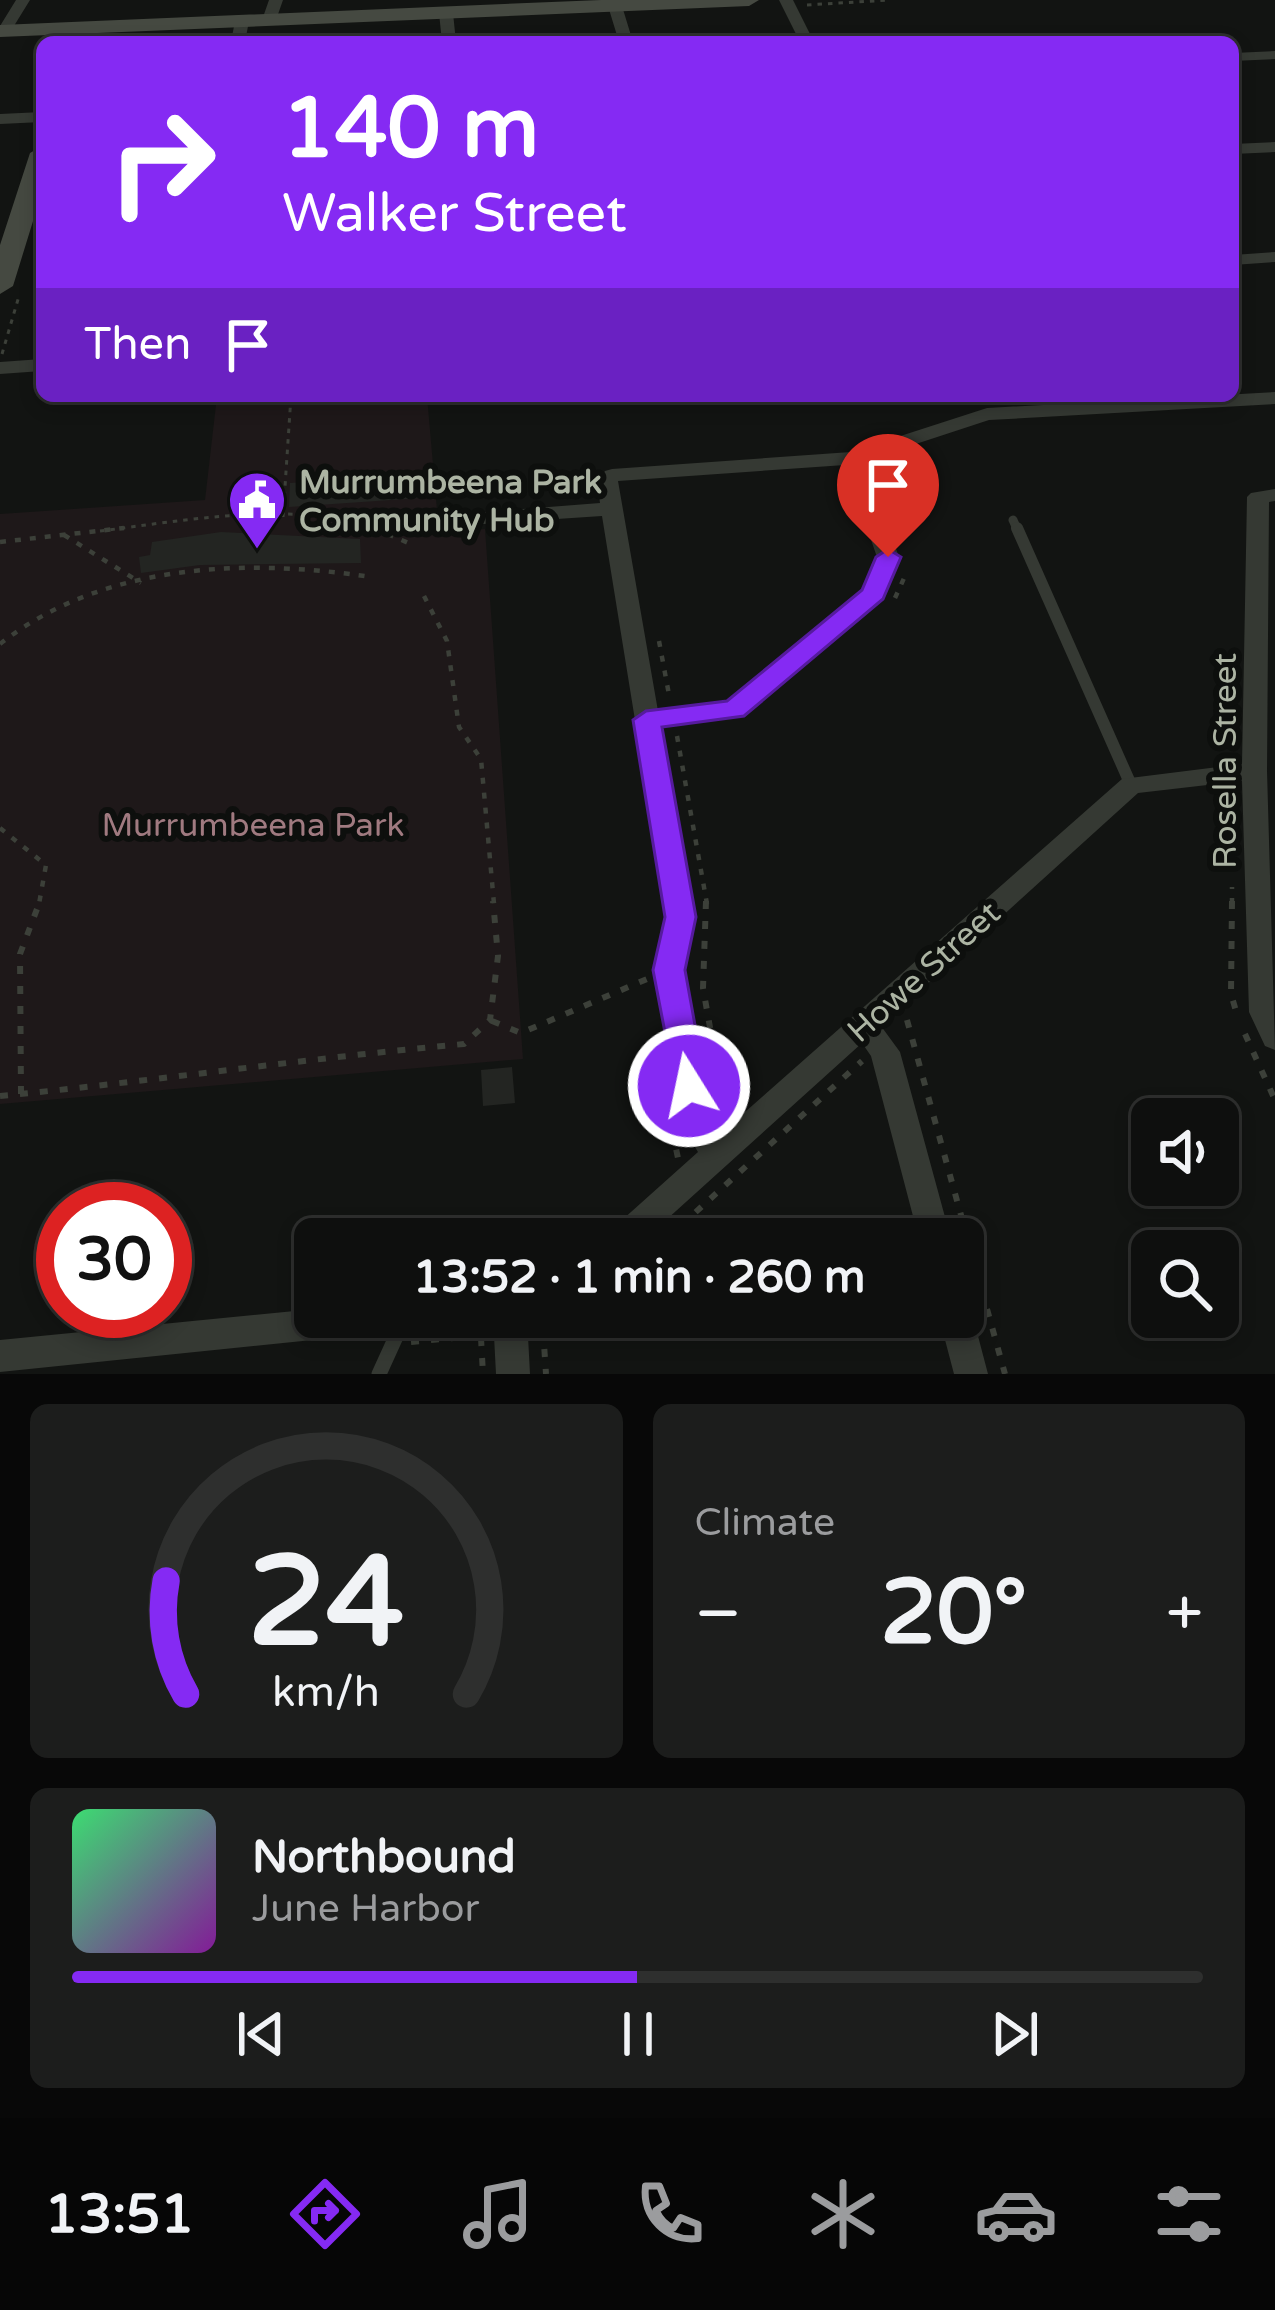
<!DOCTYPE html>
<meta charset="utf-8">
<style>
body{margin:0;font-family:"Varela Round",sans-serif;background:#1c1d1c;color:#f1f3f6;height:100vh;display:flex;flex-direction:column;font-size:45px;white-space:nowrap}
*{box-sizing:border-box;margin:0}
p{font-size:39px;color:#9b9c9e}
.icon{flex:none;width:66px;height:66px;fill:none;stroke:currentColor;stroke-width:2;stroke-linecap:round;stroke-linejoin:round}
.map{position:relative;height:1374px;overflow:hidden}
.sheet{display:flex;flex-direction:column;gap:30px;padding:30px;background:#080808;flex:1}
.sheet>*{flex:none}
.top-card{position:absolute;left:36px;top:36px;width:1203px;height:366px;border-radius:18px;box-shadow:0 6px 18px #0003,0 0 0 3px #2e2f2e;background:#852af3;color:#fff;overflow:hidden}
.tools{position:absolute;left:1131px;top:1098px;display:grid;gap:24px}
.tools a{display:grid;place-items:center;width:108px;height:108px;border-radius:18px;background:#0e0f0e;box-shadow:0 6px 18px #0003,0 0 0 3px #2e2f2e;font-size:60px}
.speed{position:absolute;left:36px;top:1182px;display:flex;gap:24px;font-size:60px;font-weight:700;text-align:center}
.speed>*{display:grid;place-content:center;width:156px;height:156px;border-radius:50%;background:#0e0f0e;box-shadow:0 6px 18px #0003,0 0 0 3px #2e2f2e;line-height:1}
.speed .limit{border:18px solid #d22;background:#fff;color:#111}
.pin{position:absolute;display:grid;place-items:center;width:102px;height:102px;color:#fff;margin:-123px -51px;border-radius:50% 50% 50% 0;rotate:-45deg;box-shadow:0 0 12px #0007}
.pin .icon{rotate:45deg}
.me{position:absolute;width:132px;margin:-66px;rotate:350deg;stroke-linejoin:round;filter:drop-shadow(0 0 9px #0008)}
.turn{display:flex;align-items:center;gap:42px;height:252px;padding:0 48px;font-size:54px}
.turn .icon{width:156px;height:156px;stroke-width:2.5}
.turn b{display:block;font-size:84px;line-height:102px}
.then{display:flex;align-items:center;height:114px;padding:0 48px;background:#0003;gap:24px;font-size:45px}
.big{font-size:90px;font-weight:700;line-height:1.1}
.sheet .widget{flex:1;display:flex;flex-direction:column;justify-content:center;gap:18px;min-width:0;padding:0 42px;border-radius:18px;background:#1c1d1c}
.sheet .dial{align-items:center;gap:0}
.dial svg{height:312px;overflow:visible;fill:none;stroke:#2e2f2e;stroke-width:7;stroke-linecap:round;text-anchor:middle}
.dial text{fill:#f1f3f6;stroke:none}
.song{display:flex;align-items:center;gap:36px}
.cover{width:144px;height:144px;border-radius:18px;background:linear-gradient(135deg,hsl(140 70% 55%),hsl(290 70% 35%))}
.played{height:12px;border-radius:6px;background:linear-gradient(90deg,#852af3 50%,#2e2f2e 50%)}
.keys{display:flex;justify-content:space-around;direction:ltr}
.heat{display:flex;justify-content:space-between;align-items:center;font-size:66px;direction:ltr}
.sheet .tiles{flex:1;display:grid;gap:30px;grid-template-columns:1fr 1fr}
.widget:last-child{grid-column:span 2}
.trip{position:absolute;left:294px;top:1218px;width:690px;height:120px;border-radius:18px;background:#0e0f0e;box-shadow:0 6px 18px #0003,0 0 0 3px #2e2f2e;font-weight:700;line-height:120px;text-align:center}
.tab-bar{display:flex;height:192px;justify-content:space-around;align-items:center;background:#060606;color:#9b9c9e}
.tab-bar .icon{width:84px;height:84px}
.tab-bar .selected{color:#852af3}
.tab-bar b{font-size:54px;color:#f1f3f6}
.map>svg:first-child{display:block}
.green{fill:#1e1819}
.building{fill:#232522}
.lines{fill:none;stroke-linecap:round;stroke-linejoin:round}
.path-far2{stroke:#3c4039;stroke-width:3;stroke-dasharray:4.5 6;stroke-linecap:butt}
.path-far1{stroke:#3c4039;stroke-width:4.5;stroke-dasharray:6 9;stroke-linecap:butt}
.path{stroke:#3c4039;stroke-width:6;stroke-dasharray:8 12;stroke-linecap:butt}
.lane-far2{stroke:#353933;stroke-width:9}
.lane-far1{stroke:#353933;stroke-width:12}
.lane{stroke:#353933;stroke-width:15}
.street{fill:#353933;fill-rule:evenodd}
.secondary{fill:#454941;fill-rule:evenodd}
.route{fill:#852af3;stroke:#561b9e;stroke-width:3}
.labels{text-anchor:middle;stroke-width:12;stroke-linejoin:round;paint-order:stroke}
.poi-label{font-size:33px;font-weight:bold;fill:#acb4a3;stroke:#0d0f0d;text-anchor:start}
.street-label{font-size:33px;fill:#acb4a3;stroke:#0d0f0d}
.park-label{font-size:33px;fill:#a07a80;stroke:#0d0f0d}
</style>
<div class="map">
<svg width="1275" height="1374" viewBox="0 0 1275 1374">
<rect width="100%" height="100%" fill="#121412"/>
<path class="green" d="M217,396H427L439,533L485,529L523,1059L0,1104V514L205,500Z"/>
<path class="building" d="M419,474L420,498L289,507L290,483Z
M221,532L360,539L361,563L200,565L141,573L139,557L150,555L152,542Z
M512,1067L515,1103L483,1106L481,1070Z"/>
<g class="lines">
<path class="path-far2" d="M807,5L889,0
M2,354L19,296
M283,517L291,396
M364,520L436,510
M100,531C182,521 303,498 381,531"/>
<path class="path-far1" d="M374,528L413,545
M64,535L141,583
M0,542L124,528
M424,596L447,641L459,727L481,759L494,904
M895,598L905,576
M659,641L670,700
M0,644C103,563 246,558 371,577
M677,736L707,904
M0,828L46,865L39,904
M1232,904V887"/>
<path class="path" d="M706,901L703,988L724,1106L730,1109
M1232,901L1231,994L1238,1018
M907,1020L1005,1374
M492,1021L521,1033L647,979
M1245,1034L1275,1100
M21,1094L20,954L40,901
M0,1096C155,1081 309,1058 464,1044L490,1020L498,956L493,901
M672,1130L678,1158
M584,1239L604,1221
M666,1239L862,1061
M543,1329L546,1374
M537,1330L570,1326L580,1317
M481,1338L483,1374
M411,1342L484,1335"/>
<path class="lane-far2" d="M1013,520L1018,531"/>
<path class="lane-far1" d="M1017,528L1131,785"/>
<path class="lane" d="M379,1374L405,1317"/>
<path class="street" d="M16,0H30L9,34H0V26Z
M269,0H283L276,20L269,24L262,20Z
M779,0H793L814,42H800Z
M615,2L622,6L633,42H619L608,6Z
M446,9L453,13L456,42H442L439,13Z
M242,17L249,21L245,42H231L235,21Z
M1275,51V59L1233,61V53Z
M42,112V122L0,124V114Z
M1275,142V152L1233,154V144Z
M1275,252V262L1233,265V255Z
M42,359V371L0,374V362Z
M1275,392V404L989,420L864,461L899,557L882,599L744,715L660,726L695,918L683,970L711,1121L720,1134L1122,779L1242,764L1247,497L1251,493L1275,489V501L1269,502L1267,771L1275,1050L1265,1046L1249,1012L1242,781L1138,793L881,1026L900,1052L951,1239H919L871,1056L862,1043L645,1239H607L612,1229L698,1152L681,1124L655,970L667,918L602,516L454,526L446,525L443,520L446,515L600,503L597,482L605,471L612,469L851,452L987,408ZM845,465L877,557L864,591L728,702L658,711L618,481Z
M963,1304L973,1317L988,1374H954L939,1317H963Z
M315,1309V1317H407L402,1328L390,1332L0,1372V1340Z
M493,1317H527L530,1374H496Z"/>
<path class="secondary" d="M601,0H759L749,6L0,37V25Z
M42,146V192L13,286L0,294V245L30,153Z"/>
</g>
<path class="route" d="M888,549L901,557L883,599L744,716L662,727L696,917L685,970L706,1086L701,1095H677L653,970L665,917L633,720L646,711L727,701L862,590L876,557Z"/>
<defs>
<g id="civic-pin" transform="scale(3)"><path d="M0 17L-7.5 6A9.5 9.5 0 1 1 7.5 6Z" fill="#852af3" stroke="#0d0f0d"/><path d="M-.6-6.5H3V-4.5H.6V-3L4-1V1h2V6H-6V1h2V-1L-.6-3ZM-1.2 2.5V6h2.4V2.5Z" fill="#fff"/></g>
</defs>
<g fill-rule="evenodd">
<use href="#civic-pin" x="257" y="500"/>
</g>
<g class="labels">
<g class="poi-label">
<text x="299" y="493">Murrumbeena Park<tspan x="299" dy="38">Community Hub</tspan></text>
</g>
<g class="street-label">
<text transform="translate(1224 761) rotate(-90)" y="12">Rosella Street</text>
<text transform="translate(923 971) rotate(-42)" y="12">Howe Street</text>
</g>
<g class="park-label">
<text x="253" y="836">Murrumbeena Park</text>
</g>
</g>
</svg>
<div class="tools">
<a><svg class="icon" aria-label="sound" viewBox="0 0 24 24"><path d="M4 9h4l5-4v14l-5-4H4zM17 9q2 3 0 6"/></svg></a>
<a><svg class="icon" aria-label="search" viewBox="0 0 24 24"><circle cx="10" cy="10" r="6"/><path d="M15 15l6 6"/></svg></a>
</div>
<div class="speed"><div class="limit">30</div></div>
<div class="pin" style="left:888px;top:557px;background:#d93025"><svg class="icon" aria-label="arrive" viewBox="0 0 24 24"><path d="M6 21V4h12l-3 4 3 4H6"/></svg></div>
<svg class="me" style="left:689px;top:1086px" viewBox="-20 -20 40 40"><circle r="17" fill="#852af3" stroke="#fff" stroke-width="3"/><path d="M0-11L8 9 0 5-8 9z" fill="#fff"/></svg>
<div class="trip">13:52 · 1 min · 260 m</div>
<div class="top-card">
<div class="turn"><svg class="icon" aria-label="right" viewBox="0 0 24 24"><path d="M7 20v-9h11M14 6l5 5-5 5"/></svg><div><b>140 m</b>Walker Street</div></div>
<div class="then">Then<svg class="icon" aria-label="arrive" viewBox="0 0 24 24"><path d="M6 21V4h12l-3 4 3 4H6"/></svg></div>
</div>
</div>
<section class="sheet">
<div class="tiles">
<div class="widget dial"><svg viewBox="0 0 100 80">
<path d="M14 69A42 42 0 1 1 86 69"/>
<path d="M14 69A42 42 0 0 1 9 40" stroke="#852af3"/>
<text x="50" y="56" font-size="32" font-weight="700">24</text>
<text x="50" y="72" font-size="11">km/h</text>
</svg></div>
<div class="widget"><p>Climate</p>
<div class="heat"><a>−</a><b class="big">20°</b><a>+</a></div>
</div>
<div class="widget">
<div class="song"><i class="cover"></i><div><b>Northbound</b><p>June Harbor</p></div></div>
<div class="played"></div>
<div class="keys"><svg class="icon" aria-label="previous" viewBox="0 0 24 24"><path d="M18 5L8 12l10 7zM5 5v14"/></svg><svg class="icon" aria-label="pause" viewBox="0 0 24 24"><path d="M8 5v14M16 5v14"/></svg><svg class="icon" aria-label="next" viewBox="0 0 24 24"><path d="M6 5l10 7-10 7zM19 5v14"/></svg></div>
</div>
</div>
</section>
<nav class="tab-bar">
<b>13:51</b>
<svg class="icon selected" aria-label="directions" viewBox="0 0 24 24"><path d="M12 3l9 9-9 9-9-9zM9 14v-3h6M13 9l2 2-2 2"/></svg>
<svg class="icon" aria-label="music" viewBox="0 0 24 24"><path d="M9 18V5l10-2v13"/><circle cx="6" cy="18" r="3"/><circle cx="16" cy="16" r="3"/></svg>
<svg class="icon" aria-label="phone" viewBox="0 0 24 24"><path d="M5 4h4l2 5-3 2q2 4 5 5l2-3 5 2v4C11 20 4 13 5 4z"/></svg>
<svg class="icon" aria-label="climate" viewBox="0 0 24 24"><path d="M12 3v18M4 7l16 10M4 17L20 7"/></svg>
<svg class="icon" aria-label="car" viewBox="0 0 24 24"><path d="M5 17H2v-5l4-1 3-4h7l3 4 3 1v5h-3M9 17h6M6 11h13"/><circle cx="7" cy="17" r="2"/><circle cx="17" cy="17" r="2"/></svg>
<svg class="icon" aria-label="filters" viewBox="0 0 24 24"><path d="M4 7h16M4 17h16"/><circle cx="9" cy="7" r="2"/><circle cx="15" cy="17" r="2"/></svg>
</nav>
